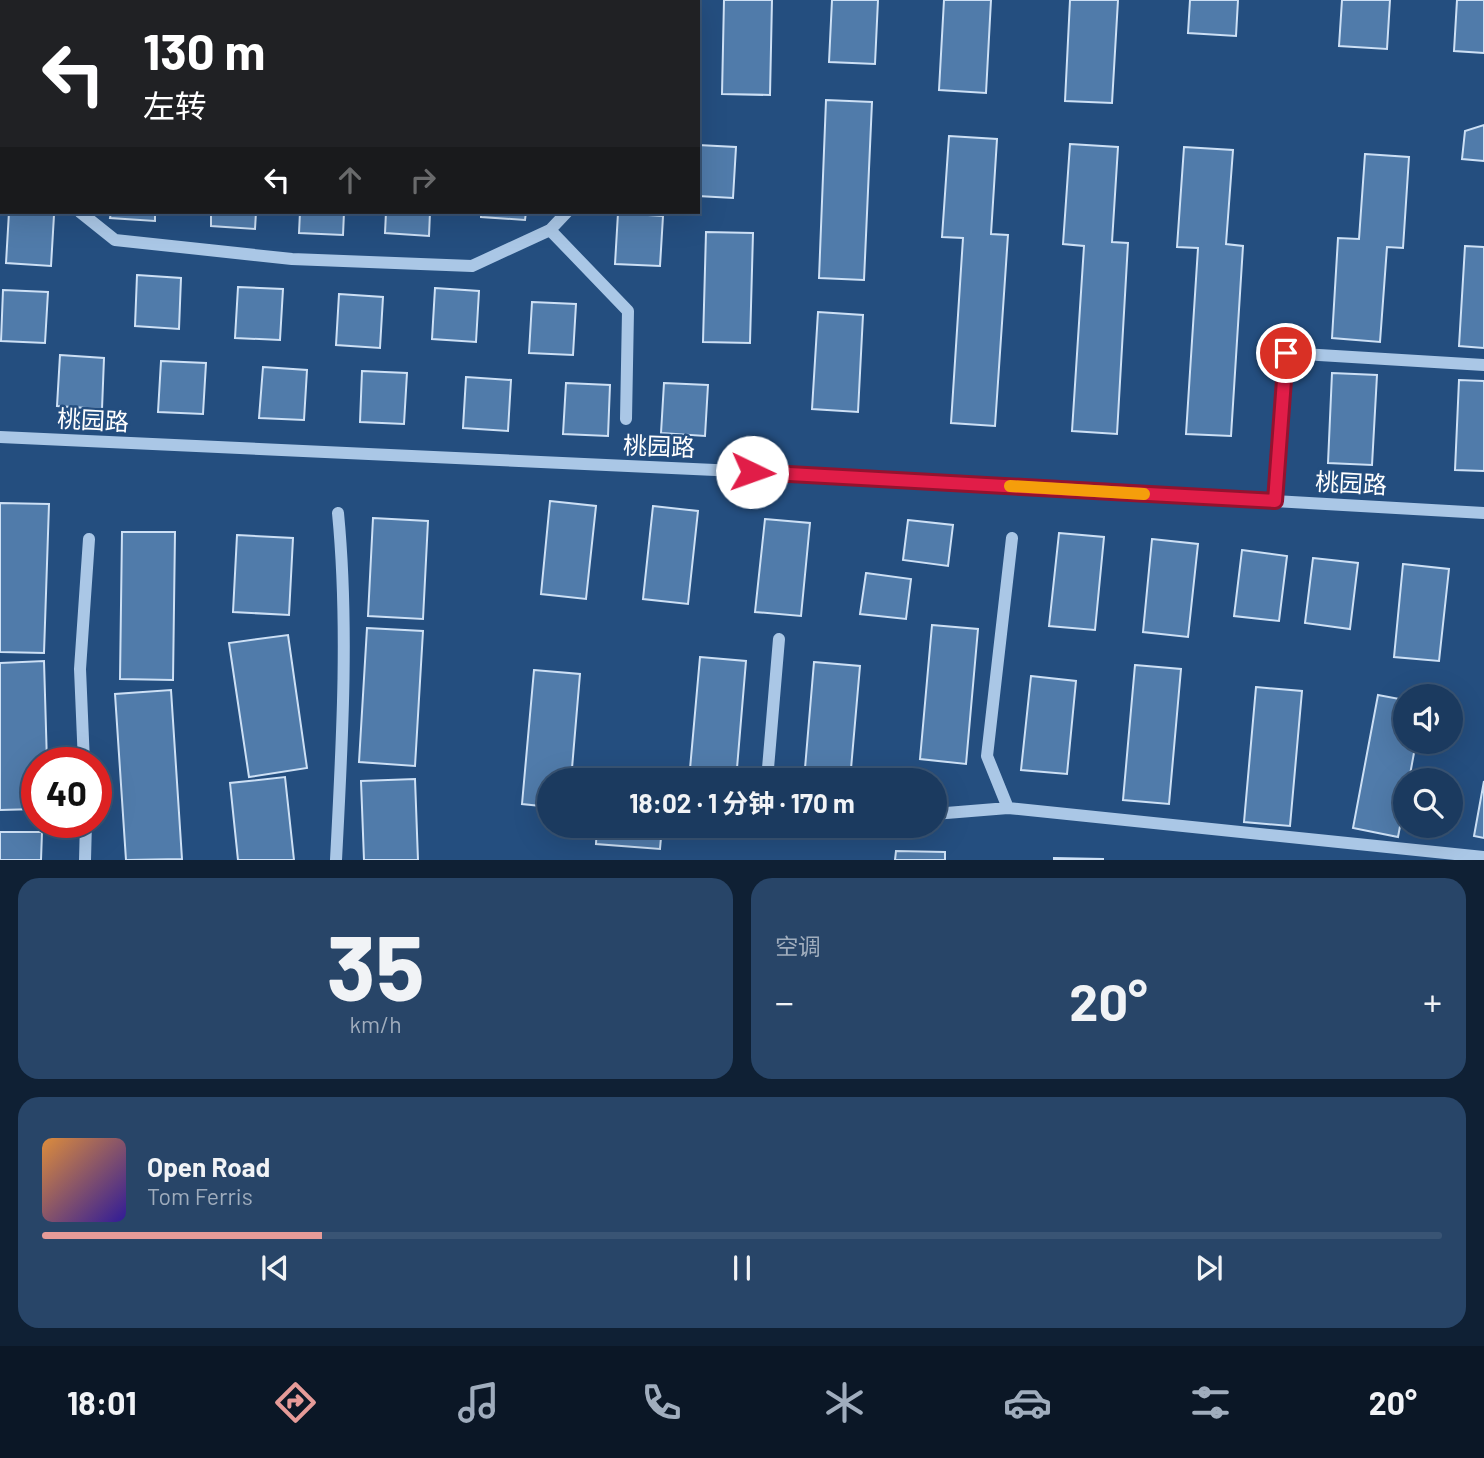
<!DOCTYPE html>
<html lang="zh">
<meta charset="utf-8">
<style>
body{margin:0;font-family:Barlow,"Noto Sans SC",sans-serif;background:#284568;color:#f1f3f6;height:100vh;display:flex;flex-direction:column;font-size:26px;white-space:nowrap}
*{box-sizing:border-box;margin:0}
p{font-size:23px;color:#a0adbd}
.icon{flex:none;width:38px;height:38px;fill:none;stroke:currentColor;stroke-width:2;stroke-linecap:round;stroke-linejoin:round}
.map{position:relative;height:860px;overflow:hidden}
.side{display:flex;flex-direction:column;gap:18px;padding:18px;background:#0f2034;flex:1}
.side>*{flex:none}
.banner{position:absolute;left:0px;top:0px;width:700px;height:214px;box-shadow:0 7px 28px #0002,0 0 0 2px #395474;background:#202124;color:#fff;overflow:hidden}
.buttons{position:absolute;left:1393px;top:684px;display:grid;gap:14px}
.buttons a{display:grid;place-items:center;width:70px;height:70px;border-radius:50%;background:#1b3a5f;box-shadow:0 7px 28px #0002,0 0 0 2px #395474;font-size:35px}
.speed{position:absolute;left:21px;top:747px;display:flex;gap:14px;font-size:35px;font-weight:700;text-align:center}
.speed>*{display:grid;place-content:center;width:91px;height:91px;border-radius:50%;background:#1b3a5f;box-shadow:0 7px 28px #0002,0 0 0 2px #395474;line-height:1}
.speed .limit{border:10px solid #d22;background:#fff;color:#111}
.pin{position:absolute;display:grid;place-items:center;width:60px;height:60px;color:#fff;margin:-30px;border:4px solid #fff;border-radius:50%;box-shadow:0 2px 7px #0007}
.me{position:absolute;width:77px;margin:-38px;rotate:93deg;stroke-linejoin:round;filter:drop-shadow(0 0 5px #0008)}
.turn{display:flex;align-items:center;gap:24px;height:147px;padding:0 28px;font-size:32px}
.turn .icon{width:91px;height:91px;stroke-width:2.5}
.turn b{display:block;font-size:49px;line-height:60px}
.lanes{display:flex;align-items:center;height:66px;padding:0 28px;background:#0003;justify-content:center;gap:35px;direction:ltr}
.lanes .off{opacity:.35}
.big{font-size:52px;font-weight:700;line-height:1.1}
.side .tile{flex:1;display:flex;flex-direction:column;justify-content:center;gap:10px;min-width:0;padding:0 24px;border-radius:21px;background:#284568}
.side .dial{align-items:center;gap:0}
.dial b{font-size:91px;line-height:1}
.song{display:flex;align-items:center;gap:21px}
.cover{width:84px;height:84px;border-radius:10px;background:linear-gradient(135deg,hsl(30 70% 55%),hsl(250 70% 35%))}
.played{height:7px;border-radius:4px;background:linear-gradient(90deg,#e69b98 20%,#395474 20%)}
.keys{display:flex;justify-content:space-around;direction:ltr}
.heat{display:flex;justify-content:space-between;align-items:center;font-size:38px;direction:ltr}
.side .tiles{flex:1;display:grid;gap:18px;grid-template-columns:1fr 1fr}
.tile:last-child{grid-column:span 2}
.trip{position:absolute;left:537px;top:768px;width:410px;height:70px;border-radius:35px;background:#1b3a5f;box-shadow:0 7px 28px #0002,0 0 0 2px #395474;font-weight:700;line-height:70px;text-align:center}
.tabs{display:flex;height:112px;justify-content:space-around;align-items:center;background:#0b1726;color:#a0adbd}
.tabs .icon{width:49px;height:49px}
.tabs .active{color:#e69b98}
.tabs b{font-size:32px;color:#f1f3f6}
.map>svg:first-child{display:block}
.building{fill:#507baa;stroke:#cde0f5;stroke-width:2}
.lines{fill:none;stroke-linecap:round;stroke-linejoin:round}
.minor{stroke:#aac7e6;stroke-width:12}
.route-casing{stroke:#92132f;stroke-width:18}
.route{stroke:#e11d48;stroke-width:12}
.slow{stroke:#f59e0b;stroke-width:12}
.labels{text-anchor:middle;stroke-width:5;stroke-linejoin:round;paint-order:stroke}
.street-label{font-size:24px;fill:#fff;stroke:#244e7f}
</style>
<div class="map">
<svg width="1484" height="860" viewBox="0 0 1484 860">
<rect width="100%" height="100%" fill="#244e7f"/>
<path class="building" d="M592,0H636L591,2Z
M724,0H772L770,95L722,94Z
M832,0H878L875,64L829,62Z
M944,0H991L986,93L939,90Z
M1070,0H1118L1112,103L1065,101Z
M1190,0H1238L1236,36L1188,33Z
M1342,0H1390L1387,49L1339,46Z
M1457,0H1484V53L1454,51Z
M826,100L872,102L864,280L819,278Z
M1484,125V161L1462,159L1465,131Z
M949,136L997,139L991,234L1008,235L995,426L951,423L963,238L942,237Z
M1070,144L1118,147L1112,242L1128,243L1117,434L1072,431L1084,246L1063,244Z
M698,145L736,147L733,198L698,196Z
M1184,147L1233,150L1226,244L1243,246L1231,436L1186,434L1198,248L1177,247Z
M1365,154L1409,157L1403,248L1387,247L1380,342L1332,338L1338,238L1359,239Z
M9,212L54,215L51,266L6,263Z
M111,212H155V221L110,218Z
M211,212H256L255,229L211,226Z
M300,212H344L343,235L299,233Z
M386,212H430L429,236L385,233Z
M481,212H526L525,220L481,217Z
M618,213L663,216L660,266L615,264Z
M706,232L753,233L750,343L703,342Z
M1465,246L1484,247V348L1459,346Z
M137,275L181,278L179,329L135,326Z
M238,287L283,289L280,340L235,338Z
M435,288L479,291L476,342L432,339Z
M3,290L48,292L45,343L1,341Z
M339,294L383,297L380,348L336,345Z
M532,302L576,304L573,355L529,353Z
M818,312L863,315L858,412L812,409Z
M60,355L104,358L102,409L57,406Z
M161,361L206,363L203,414L158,412Z
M263,367L307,370L304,420L259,418Z
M362,371L407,373L404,424L360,422Z
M1332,373L1377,375L1372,465L1328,463Z
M466,377L511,380L508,431L463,428Z
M1459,380L1484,381V471L1455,470Z
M566,383L610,385L608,436L563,434Z
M664,383L708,385L705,436L661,433Z
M550,501L596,506L586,599L541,594Z
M0,503L49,504L44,653L0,652Z
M653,506L698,511L688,604L643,599Z
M373,518L428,521L423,619L368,616Z
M765,519L810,523L801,616L755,612Z
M908,520L953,525L948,566L903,560Z
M122,532H175L173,680L120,679Z
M1059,533L1104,537L1095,630L1049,626Z
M237,535L293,538L289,615L233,612Z
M1152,539L1198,544L1188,637L1143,632Z
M1242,550L1287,556L1279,621L1234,616Z
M1313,558L1358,563L1350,629L1305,623Z
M1403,564L1449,569L1439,661L1394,657Z
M866,573L911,579L906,619L860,614Z
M932,625L978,629L966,764L920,759Z
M367,628L423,631L415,766L359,762Z
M288,635L307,768L249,777L229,643Z
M700,657L746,661L736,780H689Z
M44,661L47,763H37V809L0,810V663Z
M814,662L860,666L850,780H804Z
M1135,665L1181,669L1169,804L1123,800Z
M534,670L580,674L571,780H550V807L522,804Z
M1031,676L1076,681L1067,774L1021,770Z
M1256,687L1302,691L1290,826L1244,822Z
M171,690L182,859L126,860L115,694Z
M1378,695L1405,700V742H1416L1409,780H1405V800L1398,837L1353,828Z
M285,777L294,860H238L230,783Z
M415,779L418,860H364L361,781Z
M1484,781V838L1474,836Z
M597,826H662L660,849L596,844Z
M0,832H42L41,860H0Z
M896,851L945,852V860H895Z
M1054,858L1103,859V860H1054Z"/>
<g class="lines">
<path class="minor" d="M107,2L108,0
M668,2V0
M80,212L115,240L292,259L472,266L550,230L567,212
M550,230L628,311L626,419
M0,437L780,473L1484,513
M1275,501L1286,353L1484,365
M1012,538L987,756L1008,808L1484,857
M84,763L80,669L89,539
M767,780L779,639
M934,814L1008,808
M772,826V828L800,826
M85,860L86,822
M336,860C342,745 349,627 338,513"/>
</g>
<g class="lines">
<g class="route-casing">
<path id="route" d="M752,472L1275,501L1286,353"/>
</g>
<use href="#route" class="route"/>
<path class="slow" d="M1010,486L1144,494"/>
</g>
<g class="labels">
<g class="street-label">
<text transform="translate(93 421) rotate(3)" y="8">桃园路</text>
<text transform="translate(659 447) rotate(2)" y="8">桃园路</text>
<text transform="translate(1351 484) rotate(3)" y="8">桃园路</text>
</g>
</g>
</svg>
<div class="buttons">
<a><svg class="icon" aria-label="sound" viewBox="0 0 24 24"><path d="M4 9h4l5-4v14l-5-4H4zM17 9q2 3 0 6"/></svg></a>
<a><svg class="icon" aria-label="search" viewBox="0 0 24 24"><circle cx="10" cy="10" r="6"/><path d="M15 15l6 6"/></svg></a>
</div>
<div class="speed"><div class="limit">40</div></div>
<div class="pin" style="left:1286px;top:353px;background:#d93025"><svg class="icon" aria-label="arrive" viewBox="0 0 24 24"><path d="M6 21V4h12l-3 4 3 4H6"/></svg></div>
<svg class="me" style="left:752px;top:472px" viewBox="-20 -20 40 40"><circle r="19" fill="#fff"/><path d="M0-13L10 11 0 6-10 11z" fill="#e11d48"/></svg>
<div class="trip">18:02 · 1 分钟 · 170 m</div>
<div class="banner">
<div class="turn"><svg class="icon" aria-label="left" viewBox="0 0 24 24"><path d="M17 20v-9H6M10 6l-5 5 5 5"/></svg><div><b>130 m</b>左转</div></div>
<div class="lanes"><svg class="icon" aria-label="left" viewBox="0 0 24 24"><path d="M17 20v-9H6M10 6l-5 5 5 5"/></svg><svg class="icon off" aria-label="ahead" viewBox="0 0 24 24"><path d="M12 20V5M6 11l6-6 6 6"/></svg><svg class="icon off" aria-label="right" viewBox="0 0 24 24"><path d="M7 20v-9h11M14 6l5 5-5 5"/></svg></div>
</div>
</div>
<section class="side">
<div class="tiles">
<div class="tile dial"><b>35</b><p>km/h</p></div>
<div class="tile"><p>空调</p>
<div class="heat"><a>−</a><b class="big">20°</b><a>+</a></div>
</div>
<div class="tile">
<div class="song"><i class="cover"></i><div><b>Open Road</b><p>Tom Ferris</p></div></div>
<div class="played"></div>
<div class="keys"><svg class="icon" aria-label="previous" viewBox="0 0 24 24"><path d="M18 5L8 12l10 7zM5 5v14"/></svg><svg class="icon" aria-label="pause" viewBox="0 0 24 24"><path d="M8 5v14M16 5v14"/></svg><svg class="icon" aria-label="next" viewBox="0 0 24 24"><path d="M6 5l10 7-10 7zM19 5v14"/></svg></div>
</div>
</div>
</section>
<nav class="tabs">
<b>18:01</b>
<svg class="icon active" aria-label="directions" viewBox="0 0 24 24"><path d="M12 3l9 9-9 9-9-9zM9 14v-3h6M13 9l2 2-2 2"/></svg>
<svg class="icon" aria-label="music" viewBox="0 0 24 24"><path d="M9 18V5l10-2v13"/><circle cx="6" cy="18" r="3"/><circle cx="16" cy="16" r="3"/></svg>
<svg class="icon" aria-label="phone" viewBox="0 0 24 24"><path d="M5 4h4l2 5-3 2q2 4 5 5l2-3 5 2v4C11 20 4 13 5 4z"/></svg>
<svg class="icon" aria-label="climate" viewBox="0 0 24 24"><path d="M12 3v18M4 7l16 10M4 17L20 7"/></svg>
<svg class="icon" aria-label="car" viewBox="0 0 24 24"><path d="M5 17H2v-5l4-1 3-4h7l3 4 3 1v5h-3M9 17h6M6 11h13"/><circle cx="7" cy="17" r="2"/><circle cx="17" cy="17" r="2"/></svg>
<svg class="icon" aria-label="filters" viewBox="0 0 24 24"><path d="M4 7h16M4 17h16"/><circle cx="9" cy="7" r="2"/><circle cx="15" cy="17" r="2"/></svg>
<b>20°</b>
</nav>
